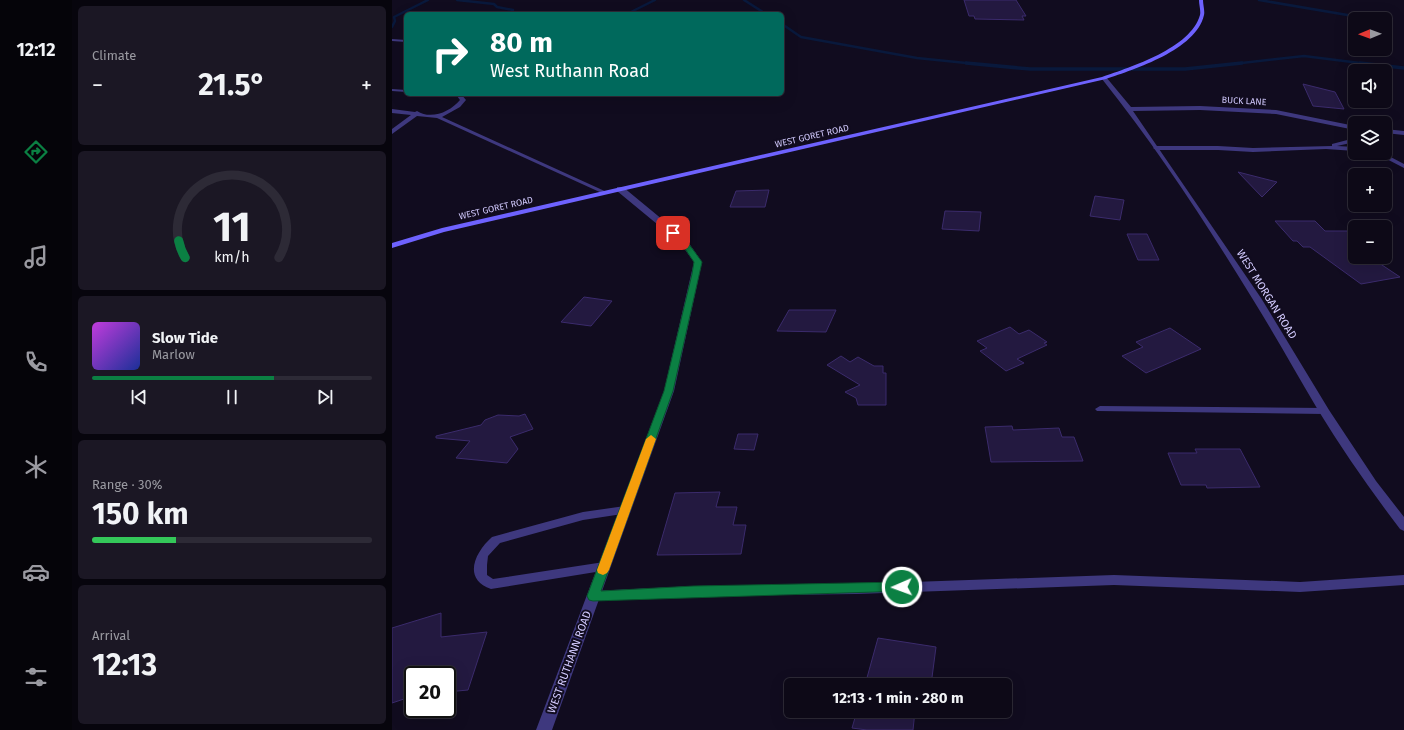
<!DOCTYPE html>
<meta charset="utf-8">
<style>
body{margin:0;font-family:"Fira Sans",sans-serif;background:#1b1724;color:#f1f3f6;height:100vh;display:flex;flex-direction:column;font-size:15px;white-space:nowrap}
*{box-sizing:border-box;margin:0}
p{font-size:13px;color:#9a9aa1}
.icon{flex:none;width:22px;height:22px;fill:none;stroke:currentColor;stroke-width:2;stroke-linecap:round;stroke-linejoin:round}
.map{position:relative;flex:1;overflow:hidden}
.side{display:flex;flex-direction:column;gap:6px;padding:6px;background:#07050d;width:320px}
.side>*{flex:none}
.banner{position:absolute;left:12px;top:12px;width:380px;height:84px;border-radius:6px;box-shadow:0 4px 16px #0002,0 0 0 1px #2d2a36;background:#00695c;color:#fff;overflow:hidden}
.needle{width:26px;rotate:269deg}
.buttons{position:absolute;left:956px;top:12px;display:grid;gap:8px}
.buttons a{display:grid;place-items:center;width:44px;height:44px;border-radius:6px;background:#0d0917;box-shadow:0 4px 16px #0002,0 0 0 1px #2d2a36;font-size:20px}
.speed{position:absolute;left:12px;top:666px;display:flex;gap:8px;font-size:20px;font-weight:700;text-align:center}
.speed>*{display:grid;place-content:center;width:52px;height:52px;border-radius:50%;background:#0d0917;box-shadow:0 4px 16px #0002,0 0 0 1px #2d2a36;line-height:1}
.speed .limit{border:2px solid #111;border-radius:6px;background:#fff;color:#111}
.pin{position:absolute;display:grid;place-items:center;width:34px;height:34px;color:#fff;margin:-17px;border-radius:8px;box-shadow:0 2px 6px #0006}
.me{position:absolute;width:44px;margin:-22px;rotate:268deg;stroke-linejoin:round;filter:drop-shadow(0 0 3px #0008)}
.turn{display:flex;align-items:center;gap:14px;height:84px;padding:0 20px;font-size:18px}
.turn .icon{width:52px;height:52px;stroke-width:2.5}
.turn b{display:block;font-size:28px;line-height:34px}
.big{font-size:30px;font-weight:700;line-height:1.1}
.side .tile{flex:1;display:flex;flex-direction:column;justify-content:center;gap:6px;min-width:0;padding:0 14px;border-radius:6px;background:#1b1724}
.side .dial{align-items:center;gap:0}
.dial svg{height:104px;overflow:visible;fill:none;stroke:#2d2a36;stroke-width:7;stroke-linecap:round;text-anchor:middle}
.dial text{fill:#f1f3f6;stroke:none}
.song{display:flex;align-items:center;gap:12px}
.cover{width:48px;height:48px;border-radius:6px;background:linear-gradient(135deg,hsl(290 70% 55%),hsl(230 70% 35%))}
.played{height:4px;border-radius:2px;background:linear-gradient(90deg,#0b8043 65%,#2d2a36 65%)}
.keys{display:flex;justify-content:space-around;direction:ltr}
.heat{display:flex;justify-content:space-between;align-items:center;font-size:22px;direction:ltr}
.charge{height:6px;border-radius:3px;background:linear-gradient(90deg,#34c759 30%,#2d2a36 0)}
.trip{position:absolute;left:392px;top:678px;width:228px;height:40px;border-radius:6px;background:#0d0917;box-shadow:0 4px 16px #0002,0 0 0 1px #2d2a36;font-weight:700;line-height:40px;text-align:center}
main{display:flex;flex:1;min-height:0}
.dock{display:flex;flex-direction:column;width:72px;justify-content:space-around;align-items:center;background:#050409;color:#9a9aa1}
.dock .icon{width:28px;height:28px}
.dock .selected{color:#0b8043}
.dock b{font-size:18px;color:#f1f3f6}
.map>svg:first-child{display:block}
.lines{fill:none;stroke-linecap:round;stroke-linejoin:round}
.stream-far1{stroke:#09193c;stroke-width:2.5}
.stream{stroke:#09193c;stroke-width:3.5}
.building{fill:#231940;stroke:#3b2b6c}
.lane{fill:#3e387e;fill-rule:evenodd}
.street{fill:#3e387e;fill-rule:evenodd}
.secondary{fill:#6e62fe;fill-rule:evenodd}
.route{fill:#0b8043;stroke:#07532c}
.slow{fill:#f59e0b}
.labels{text-anchor:middle;stroke-width:4;stroke-linejoin:round;paint-order:stroke}
.far-street-label{font-size:9px;fill:#d3cbff;stroke:#110c1f}
.street-label{font-size:11px;fill:#d3cbff;stroke:#110c1f}
</style>
<main>
<nav class="dock">
<b>12:12</b>
<svg class="icon selected" aria-label="directions" viewBox="0 0 24 24"><path d="M12 3l9 9-9 9-9-9zM9 14v-3h6M13 9l2 2-2 2"/></svg>
<svg class="icon" aria-label="music" viewBox="0 0 24 24"><path d="M9 18V5l10-2v13"/><circle cx="6" cy="18" r="3"/><circle cx="16" cy="16" r="3"/></svg>
<svg class="icon" aria-label="phone" viewBox="0 0 24 24"><path d="M5 4h4l2 5-3 2q2 4 5 5l2-3 5 2v4C11 20 4 13 5 4z"/></svg>
<svg class="icon" aria-label="climate" viewBox="0 0 24 24"><path d="M12 3v18M4 7l16 10M4 17L20 7"/></svg>
<svg class="icon" aria-label="car" viewBox="0 0 24 24"><path d="M5 17H2v-5l4-1 3-4h7l3 4 3 1v5h-3M9 17h6M6 11h13"/><circle cx="7" cy="17" r="2"/><circle cx="17" cy="17" r="2"/></svg>
<svg class="icon" aria-label="filters" viewBox="0 0 24 24"><path d="M4 7h16M4 17h16"/><circle cx="9" cy="7" r="2"/><circle cx="15" cy="17" r="2"/></svg>
</nav>
<section class="side">
<div class="tile"><p>Climate</p>
<div class="heat"><a>−</a><b class="big">21.5°</b><a>+</a></div>
</div>
<div class="tile dial"><svg viewBox="0 0 100 80">
<path d="M14 69A42 42 0 1 1 86 69"/>
<path d="M14 69A42 42 0 0 1 9 56" stroke="#0b8043"/>
<text x="50" y="56" font-size="32" font-weight="700">11</text>
<text x="50" y="72" font-size="11">km/h</text>
</svg></div>
<div class="tile">
<div class="song"><i class="cover"></i><div><b>Slow Tide</b><p>Marlow</p></div></div>
<div class="played"></div>
<div class="keys"><svg class="icon" aria-label="previous" viewBox="0 0 24 24"><path d="M18 5L8 12l10 7zM5 5v14"/></svg><svg class="icon" aria-label="pause" viewBox="0 0 24 24"><path d="M8 5v14M16 5v14"/></svg><svg class="icon" aria-label="next" viewBox="0 0 24 24"><path d="M6 5l10 7-10 7zM19 5v14"/></svg></div>
</div>
<div class="tile"><p>Range · 30%</p><b class="big">150 km</b><div class="charge"></div></div>
<div class="tile"><p>Arrival</p><b class="big">12:13</b></div>
</section>
<div class="map">
<svg width="1012" height="730" viewBox="0 0 1012 730">
<rect width="100%" height="100%" fill="#110c1f"/>
<g class="lines">
<path class="stream-far1" d="M65,0L102,4L105,7L121,10L120,14
M352,0L374,14
M867,0L979,19
M235,14L263,0
M390,24L409,37L525,58L584,64
M0,27L3,21L2,17L36,0
M841,64L912,56L976,64"/>
<path class="stream" d="M574,63L638,69H793L850,63
M968,63L1012,68"/>
</g>
<path class="building" d="M572,0H624L634,16H630L632,20L583,19L582,16H577Z
M911,84L943,92L952,109L921,106Z
M846,172L885,182L870,197Z
M377,190L373,207H338L344,191Z
M703,196L732,200L728,220L698,216Z
M553,211L589,212L587,231L550,229Z
M883,221H923L933,231H963V262L981,259L1008,277L969,284L918,247H911L905,241H901Z
M735,234H755L767,260H746Z
M192,297L220,301L199,326L169,322Z
M397,310H444L434,332L385,331Z
M618,327L627,334L637,330L655,342L652,343L655,345L625,359L632,363L614,371L588,351L595,348L585,341Z
M778,328L809,349L754,373L730,356L751,347L744,342Z
M449,356L458,362L466,357L482,366H491V373H494V405H466L464,398L453,392L468,385L435,365Z
M133,414L141,429L118,437L126,449L115,463L64,458L78,441L44,438V436L89,425L93,420L106,415L127,416Z
M620,426L621,430L667,428L670,437H682L691,461L599,462L593,427Z
M346,434H366L362,450L342,449Z
M803,449H848L868,487L815,488L814,485H789L776,453H805Z
M328,492L324,507H345L341,525H354L349,554L265,555L283,493Z
M49,613V637L95,632L76,690L55,692V675H21V696L0,703V628Z
M486,638L544,647L539,685H473Z
M465,711H523L521,730H475L460,728Z"/>
<g class="lines">
<path class="lane" d="M0,39L14,40V42L0,41Z
M0,89L14,90V92L0,91Z
M53,94H69L74,100L68,107L50,117L217,193L212,194L45,118L25,116L0,134V129L19,115L0,113V109L23,112L25,111C39,120 58,112 68,100L65,96Z
M963,138V142L945,146L963,147V151L934,149L861,152L826,150H764L761,148L764,146H826L861,148L940,146V144Z
M983,153H991L1012,164V168Z
M708,406L932,408L937,411L932,414L705,411L703,409Z
M233,506L237,507L239,510L237,513L191,520L108,543L96,556L95,565V575L101,579L212,562L216,564L218,567L216,570L99,589C70,579 83,552 100,537L191,512Z
M722,575L908,582L1012,575V585L908,592L722,585L464,594L302,596L201,601L197,600L195,596L197,592L201,591L302,586L464,584Z"/>
<path class="street" d="M710,77H714L739,107L808,106L884,110L963,126V130L884,114L808,110L741,111L869,298L937,410L984,481L1012,517V531L1008,529C979,491 951,451 926,410C904,373 883,335 860,298C814,223 765,148 710,79Z
M993,129L1012,131V135L993,133Z
M225,187H231L294,239L310,262L282,391L160,730H144L272,391L302,262L288,243L225,191Z"/>
<path class="secondary" d="M807,0H811C811,5 813,11 812,15C804,50 743,69 714,79L52,232L0,248V243L50,228L710,77C739,67 799,48 808,15C809,11 807,5 807,0Z"/>
</g>
<path class="route" d="M281,230L294,240L310,262L281,391L209,591L302,586L510,582L514,583L516,587L514,591L201,601L197,600L195,596L272,391L300,274L302,262L289,243L277,233Z"/>
<path class="slow" d="M259,435L264,439L217,570L215,573L211,575L206,573L205,570L254,439Z"/>
<g class="labels">
<g class="far-street-label">
<text transform="translate(852 101) rotate(3)" y="3">BUCK LANE</text>
<text transform="translate(420 136) rotate(-13)" y="3">WEST GORET ROAD</text>
<text transform="translate(104 208) rotate(-13)" y="3">WEST GORET ROAD</text>
</g>
<g class="street-label">
<text transform="translate(875 294) rotate(58)" y="4">WEST MORGAN ROAD</text>
<text transform="translate(177 662) rotate(-70)" y="4">WEST RUTHANN ROAD</text>
</g>
</g>
</svg>
<div class="buttons">
<a><svg class="needle" viewBox="-14 -14 28 28"><path d="M0-13l5 13h-10z" fill="#e53935"/><path d="M0 13l5-13h-10z" fill="#9a9aa1"/></svg></a>
<a><svg class="icon" aria-label="sound" viewBox="0 0 24 24"><path d="M4 9h4l5-4v14l-5-4H4zM17 9q2 3 0 6"/></svg></a>
<a><svg class="icon" aria-label="layers" viewBox="0 0 24 24"><path d="M12 4l9 5-9 5-9-5zM3 14l9 5 9-5"/></svg></a>
<a>+</a>
<a>−</a>
</div>
<div class="speed"><div class="limit">20</div></div>
<div class="pin" style="left:281px;top:233px;background:#d93025"><svg class="icon" aria-label="arrive" viewBox="0 0 24 24"><path d="M6 21V4h12l-3 4 3 4H6"/></svg></div>
<svg class="me" style="left:510px;top:587px" viewBox="-20 -20 40 40"><circle r="17" fill="#0b8043" stroke="#fff" stroke-width="3"/><path d="M0-11L8 9 0 5-8 9z" fill="#fff"/></svg>
<div class="trip">12:13 · 1 min · 280 m</div>
<div class="banner">
<div class="turn"><svg class="icon" aria-label="right" viewBox="0 0 24 24"><path d="M7 20v-9h11M14 6l5 5-5 5"/></svg><div><b>80 m</b>West Ruthann Road</div></div>
</div>
</div>
</main>
